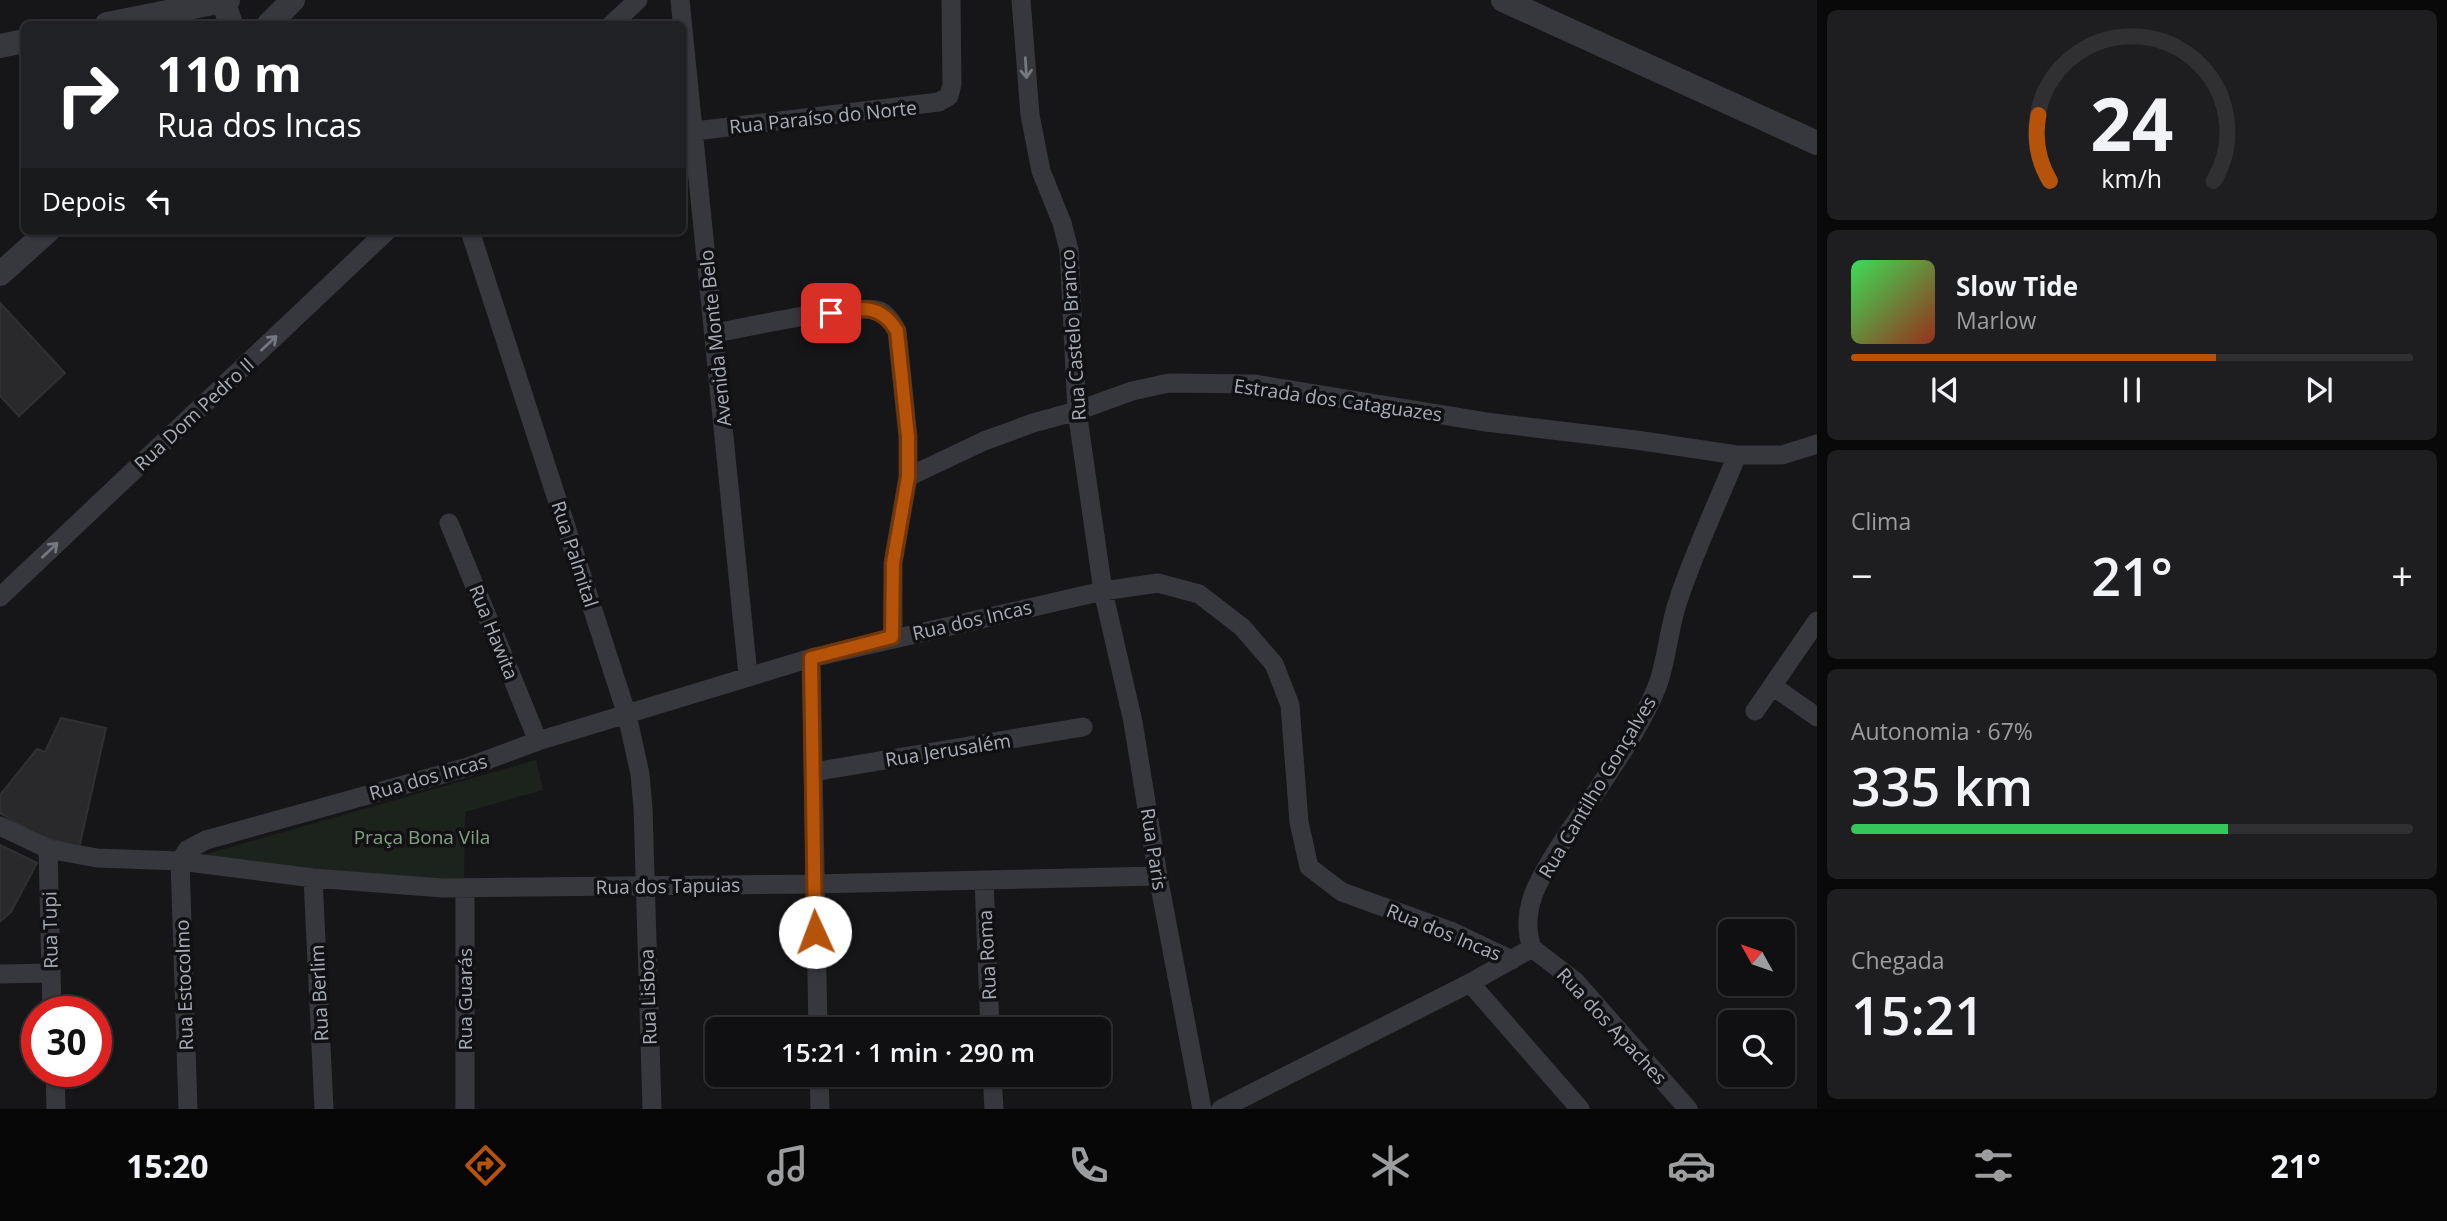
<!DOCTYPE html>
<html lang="pt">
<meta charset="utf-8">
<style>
body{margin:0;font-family:"Open Sans",sans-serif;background:#1e1e20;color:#f1f3f6;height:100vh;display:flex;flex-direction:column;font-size:26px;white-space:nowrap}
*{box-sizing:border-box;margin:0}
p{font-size:23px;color:#9c9d9f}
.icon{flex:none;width:38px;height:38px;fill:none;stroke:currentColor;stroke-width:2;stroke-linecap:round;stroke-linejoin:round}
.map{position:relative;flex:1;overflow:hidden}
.panel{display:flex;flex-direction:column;gap:10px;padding:10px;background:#09090a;width:630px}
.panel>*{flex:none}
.top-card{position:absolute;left:21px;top:21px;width:665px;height:214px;border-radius:10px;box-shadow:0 2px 5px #0004,0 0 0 2px #303032;background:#202124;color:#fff;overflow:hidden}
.needle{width:46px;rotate:310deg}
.buttons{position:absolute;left:1718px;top:919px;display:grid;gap:14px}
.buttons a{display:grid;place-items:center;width:77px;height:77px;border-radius:10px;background:#101012;box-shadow:0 2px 5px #0004,0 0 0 2px #303032;font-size:35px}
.speed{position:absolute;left:21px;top:996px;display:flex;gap:14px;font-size:35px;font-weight:700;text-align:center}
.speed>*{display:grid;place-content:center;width:91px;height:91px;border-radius:50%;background:#101012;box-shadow:0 2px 5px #0004,0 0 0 2px #303032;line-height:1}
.speed .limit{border:10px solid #d22;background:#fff;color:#111}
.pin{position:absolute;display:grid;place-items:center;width:60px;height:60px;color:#fff;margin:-30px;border-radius:14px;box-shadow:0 4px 10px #0006}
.me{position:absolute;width:77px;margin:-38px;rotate:358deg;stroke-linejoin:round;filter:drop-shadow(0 0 5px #0008)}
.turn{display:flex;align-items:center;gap:24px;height:147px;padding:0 21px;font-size:32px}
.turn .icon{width:91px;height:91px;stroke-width:2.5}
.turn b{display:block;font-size:49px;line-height:60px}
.then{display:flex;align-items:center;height:66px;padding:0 21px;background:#0003;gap:14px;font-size:26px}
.big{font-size:52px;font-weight:600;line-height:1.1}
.panel .tile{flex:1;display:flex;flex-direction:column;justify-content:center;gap:10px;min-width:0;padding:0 24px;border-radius:10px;background:#1e1e20}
.panel .dial{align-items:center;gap:0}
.dial svg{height:182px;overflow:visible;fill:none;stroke:#303032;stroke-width:7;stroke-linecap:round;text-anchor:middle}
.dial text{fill:#f1f3f6;stroke:none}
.song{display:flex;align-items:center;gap:21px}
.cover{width:84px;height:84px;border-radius:10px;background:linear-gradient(135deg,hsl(130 70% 55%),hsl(10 70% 35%))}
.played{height:7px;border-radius:4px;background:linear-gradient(90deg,#b45309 65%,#303032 65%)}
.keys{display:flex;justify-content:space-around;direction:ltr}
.heat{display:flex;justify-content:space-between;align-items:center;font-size:38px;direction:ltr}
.charge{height:10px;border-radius:5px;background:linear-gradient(90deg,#34c759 67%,#303032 0)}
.trip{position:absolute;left:705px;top:1017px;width:406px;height:70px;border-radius:10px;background:#101012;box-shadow:0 2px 5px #0004,0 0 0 2px #303032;font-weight:600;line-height:70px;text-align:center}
.menu{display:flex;height:112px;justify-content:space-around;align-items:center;background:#060607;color:#9c9d9f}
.menu .icon{width:49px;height:49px}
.menu .selected{color:#b45309}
.menu b{font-size:32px;color:#f1f3f6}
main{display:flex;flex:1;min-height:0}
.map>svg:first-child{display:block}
.green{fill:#1c231d}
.building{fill:#29292c;stroke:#303034;stroke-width:2}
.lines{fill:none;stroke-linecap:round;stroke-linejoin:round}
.minor{stroke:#37383d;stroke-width:19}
.tertiary{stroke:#37383d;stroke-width:24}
.oneway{stroke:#757881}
.route-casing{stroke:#753606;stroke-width:18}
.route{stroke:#b45309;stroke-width:12}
.labels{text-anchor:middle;stroke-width:7;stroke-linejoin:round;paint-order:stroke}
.street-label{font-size:19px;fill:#a8adb8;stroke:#111113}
.park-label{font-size:19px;fill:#7fa381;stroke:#111113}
</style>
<main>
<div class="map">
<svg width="1817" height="1109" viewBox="0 0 1817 1109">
<rect width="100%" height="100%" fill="#161618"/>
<path class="green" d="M536,760L543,790L465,812L464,883L196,857Z"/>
<path class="building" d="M0,303L65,373L19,416L0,396Z
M61,718L106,728L79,848L36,834L0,813V795L37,749L45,752Z
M0,845L37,863L11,912L0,922Z"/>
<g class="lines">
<path class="minor" d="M680,0L748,675
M1021,0L1030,115L1041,171L1062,223L1069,250L1077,411L1103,591L1133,722L1158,876L1202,1109
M612,24L638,0
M695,131L939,102L949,96L952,84L951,0
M470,231L627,715L640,774L643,808L652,1109
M715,333C744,328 858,302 880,311C888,315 893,324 897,331L908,437V477
M449,523L538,741
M0,597L387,231
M893,637V563L908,477L984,441L1033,423L1077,411L1132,391L1169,383L1254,384L1486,422L1636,440L1737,455H1782L1817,444
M811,658L818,1029
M1774,687L1817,717
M1755,711L1817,621
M813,772L1083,727
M0,826L48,849L97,858L180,861L187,850L206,840L468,767L538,741L811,658L1103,591L1158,583L1199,594L1242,627L1274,664L1290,705L1299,822L1309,867L1342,892L1453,932L1512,960
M48,849L52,1012
M313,878L324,1109
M984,880L990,1029
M465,889V1109
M1532,948L1575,981L1688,1109
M0,974L51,973
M1470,983L1580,1109
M55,1071L56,1109
M819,1074L820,1109
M992,1074L994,1109
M188,1109L180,861L313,878L442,888L814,884L1158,876
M1221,1109L1470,983L1532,948C1518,908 1542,874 1563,841C1593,794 1641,732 1659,681C1668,654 1669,625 1679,598C1695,550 1718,502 1737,455"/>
<path class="tertiary" d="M1503,0L1817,143
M223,1L231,24
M107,24L228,0
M269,24L293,0
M0,46L24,41
M0,274L48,231"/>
</g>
<defs><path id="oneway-shaft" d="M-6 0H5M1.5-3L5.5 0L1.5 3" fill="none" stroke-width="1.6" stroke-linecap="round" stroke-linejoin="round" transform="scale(1.75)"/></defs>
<g class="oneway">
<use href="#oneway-shaft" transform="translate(1026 68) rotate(86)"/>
<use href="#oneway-shaft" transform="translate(269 343) rotate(-43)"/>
<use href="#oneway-shaft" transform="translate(50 550) rotate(-43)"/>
</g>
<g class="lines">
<g class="route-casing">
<path id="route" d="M815,932L811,658L892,637L893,563L908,477V437L897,331C880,303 861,308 831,313"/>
</g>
<use href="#route" class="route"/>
</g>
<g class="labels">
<g class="street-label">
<text transform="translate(823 117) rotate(-6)" y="7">Rua Paraíso do Norte</text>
<text transform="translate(1073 335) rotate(-94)" y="7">Rua Castelo Branco</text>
<text transform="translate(715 338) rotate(-96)" y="7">Avenida Monte Belo</text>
<text transform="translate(1338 400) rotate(8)" y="7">Estrada dos Cataguazes</text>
<text transform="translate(194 414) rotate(-43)" y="7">Rua Dom Pedro II</text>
<text transform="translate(575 554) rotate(72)" y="7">Rua Palmital</text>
<text transform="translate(972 620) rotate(-13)" y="7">Rua dos Incas</text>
<text transform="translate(494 632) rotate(68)" y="7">Rua Hawita</text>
<text transform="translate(948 750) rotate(-9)" y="7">Rua Jerusalém</text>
<text transform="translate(428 777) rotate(-16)" y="7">Rua dos Incas</text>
<text transform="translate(1597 787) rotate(-59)" y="7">Rua Cantilho Gonçalves</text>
<text transform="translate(1154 849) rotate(81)" y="7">Rua Paris</text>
<text transform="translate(668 886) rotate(-1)" y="7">Rua dos Tapuias</text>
<text transform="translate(50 930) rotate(-91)" y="7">Rua Tupi</text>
<text transform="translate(1444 932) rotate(22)" y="7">Rua dos Incas</text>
<text transform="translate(987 955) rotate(-93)" y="7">Rua Roma</text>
<text transform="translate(184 985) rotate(-92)" y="7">Rua Estocolmo</text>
<text transform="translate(319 993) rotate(-93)" y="7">Rua Berlim</text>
<text transform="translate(648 997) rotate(-92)" y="7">Rua Lisboa</text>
<text transform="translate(465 999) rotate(-90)" y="7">Rua Guarás</text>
<text transform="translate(1612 1026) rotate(47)" y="7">Rua dos Apaches</text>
</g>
<g class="park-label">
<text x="422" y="844">Praça Bona Vila</text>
</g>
</g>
</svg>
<div class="buttons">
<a><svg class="needle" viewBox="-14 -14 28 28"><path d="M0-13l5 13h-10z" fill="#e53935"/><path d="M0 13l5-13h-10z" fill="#9c9d9f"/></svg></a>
<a><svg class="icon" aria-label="search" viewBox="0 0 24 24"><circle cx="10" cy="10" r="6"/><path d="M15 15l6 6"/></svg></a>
</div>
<div class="speed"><div class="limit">30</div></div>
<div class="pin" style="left:831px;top:313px;background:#d93025"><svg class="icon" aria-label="arrive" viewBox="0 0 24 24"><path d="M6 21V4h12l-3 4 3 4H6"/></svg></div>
<svg class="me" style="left:815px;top:932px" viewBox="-20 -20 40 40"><circle r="19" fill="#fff"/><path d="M0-13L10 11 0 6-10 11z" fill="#b45309"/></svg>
<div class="trip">15:21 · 1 min · 290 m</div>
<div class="top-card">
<div class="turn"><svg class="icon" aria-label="right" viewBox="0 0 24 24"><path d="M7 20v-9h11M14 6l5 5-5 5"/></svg><div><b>110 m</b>Rua dos Incas</div></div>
<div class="then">Depois<svg class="icon" aria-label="left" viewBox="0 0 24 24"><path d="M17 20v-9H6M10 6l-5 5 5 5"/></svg></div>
</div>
</div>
<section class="panel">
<div class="tile dial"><svg viewBox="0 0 100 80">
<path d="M14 69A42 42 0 1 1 86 69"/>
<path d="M14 69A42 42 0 0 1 9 40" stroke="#b45309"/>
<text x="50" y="56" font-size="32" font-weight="700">24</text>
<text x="50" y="72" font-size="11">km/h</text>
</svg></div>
<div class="tile">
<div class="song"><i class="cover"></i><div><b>Slow Tide</b><p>Marlow</p></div></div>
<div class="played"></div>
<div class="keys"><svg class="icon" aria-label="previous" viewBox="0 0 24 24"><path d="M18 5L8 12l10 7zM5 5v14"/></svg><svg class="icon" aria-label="pause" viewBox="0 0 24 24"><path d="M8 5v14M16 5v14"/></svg><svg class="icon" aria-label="next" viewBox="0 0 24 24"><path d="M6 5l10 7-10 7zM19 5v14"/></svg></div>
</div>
<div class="tile"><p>Clima</p>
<div class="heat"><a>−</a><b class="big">21°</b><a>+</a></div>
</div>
<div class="tile"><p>Autonomia · 67%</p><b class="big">335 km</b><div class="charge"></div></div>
<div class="tile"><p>Chegada</p><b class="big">15:21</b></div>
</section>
</main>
<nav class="menu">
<b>15:20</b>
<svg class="icon selected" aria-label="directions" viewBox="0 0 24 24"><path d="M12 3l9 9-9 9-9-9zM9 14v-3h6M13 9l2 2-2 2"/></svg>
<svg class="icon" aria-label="music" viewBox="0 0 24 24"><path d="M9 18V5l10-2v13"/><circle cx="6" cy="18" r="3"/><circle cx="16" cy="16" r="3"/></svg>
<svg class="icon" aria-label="phone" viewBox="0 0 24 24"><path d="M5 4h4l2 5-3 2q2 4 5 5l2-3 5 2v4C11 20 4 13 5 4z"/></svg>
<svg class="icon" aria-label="climate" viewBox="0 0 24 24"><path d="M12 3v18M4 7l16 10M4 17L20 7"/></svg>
<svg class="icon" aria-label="car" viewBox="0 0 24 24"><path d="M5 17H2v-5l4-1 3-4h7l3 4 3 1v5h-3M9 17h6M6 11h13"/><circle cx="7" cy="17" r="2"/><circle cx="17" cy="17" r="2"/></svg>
<svg class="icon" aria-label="filters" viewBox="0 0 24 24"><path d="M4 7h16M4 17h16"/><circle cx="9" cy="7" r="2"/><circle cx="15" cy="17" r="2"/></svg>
<b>21°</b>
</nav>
